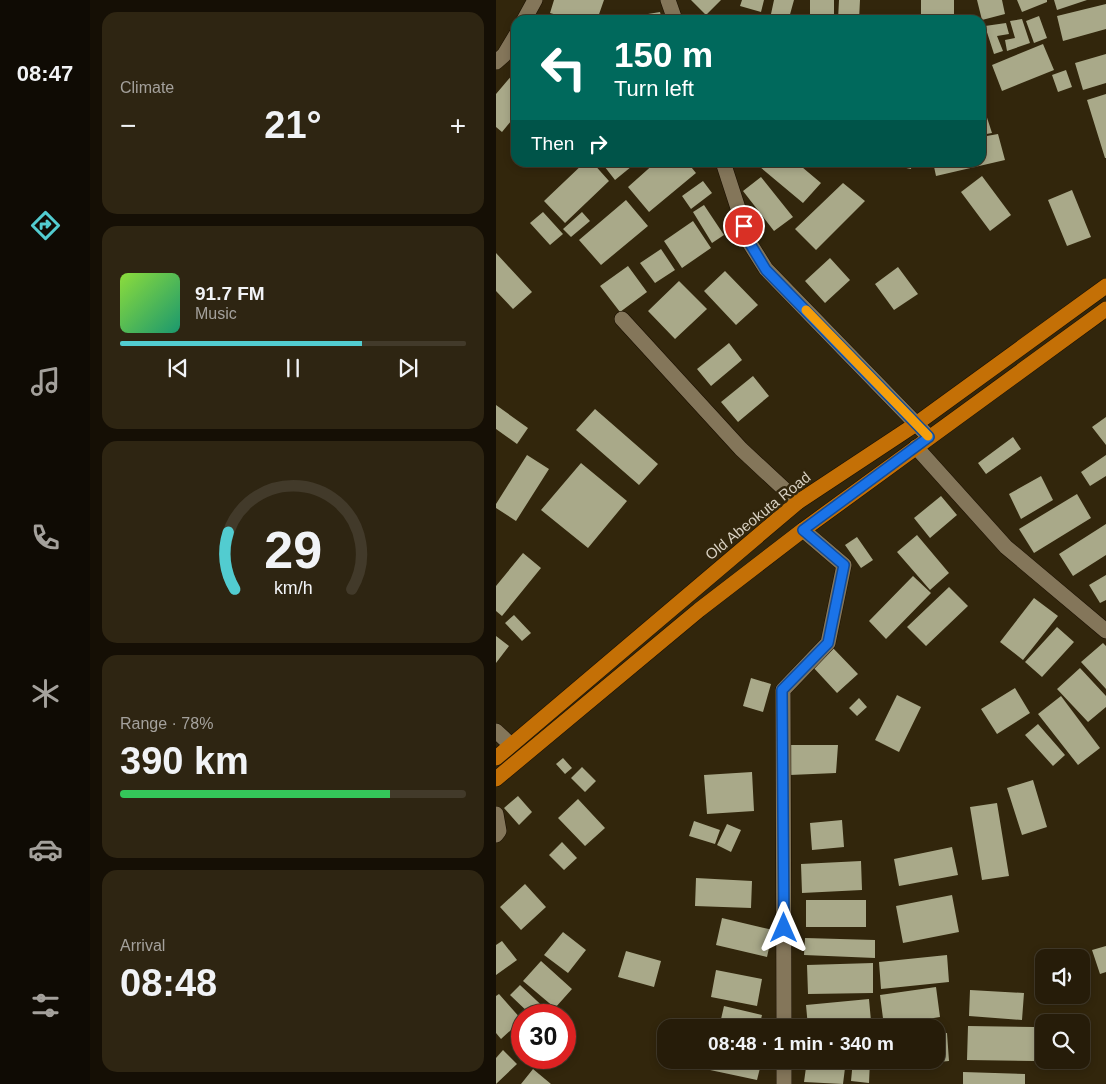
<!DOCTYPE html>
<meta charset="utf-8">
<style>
body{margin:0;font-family:Helvetica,sans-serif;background:#2e2512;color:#f1f3f6;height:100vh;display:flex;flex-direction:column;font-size:19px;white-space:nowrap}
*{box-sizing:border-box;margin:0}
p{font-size:16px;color:#a4a19c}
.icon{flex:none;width:28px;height:28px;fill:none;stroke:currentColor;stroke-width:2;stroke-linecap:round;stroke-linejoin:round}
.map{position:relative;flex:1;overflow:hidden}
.panel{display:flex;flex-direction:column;gap:12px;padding:12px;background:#150f05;width:406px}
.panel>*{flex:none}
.hud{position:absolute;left:15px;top:15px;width:475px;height:152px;border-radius:15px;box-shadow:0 2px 8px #0003,0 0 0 1px #423a2a;background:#00695c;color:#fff;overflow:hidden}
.fabs{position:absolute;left:539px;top:949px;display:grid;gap:10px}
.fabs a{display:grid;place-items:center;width:55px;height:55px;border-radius:10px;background:#261c09;box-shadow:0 2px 8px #0003,0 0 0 1px #423a2a;font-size:25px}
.speed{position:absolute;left:15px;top:1004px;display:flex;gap:10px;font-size:25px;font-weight:700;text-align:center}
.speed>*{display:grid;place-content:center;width:65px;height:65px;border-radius:50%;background:#261c09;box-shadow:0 2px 8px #0003,0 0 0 1px #423a2a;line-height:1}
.speed .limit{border:8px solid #d22;background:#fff;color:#111}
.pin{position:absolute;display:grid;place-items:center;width:42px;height:42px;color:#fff;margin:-21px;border:2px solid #fff;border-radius:50%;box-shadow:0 1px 5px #0007}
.me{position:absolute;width:55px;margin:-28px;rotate:0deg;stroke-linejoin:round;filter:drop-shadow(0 0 4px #0008)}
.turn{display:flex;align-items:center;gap:18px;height:105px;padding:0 20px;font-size:22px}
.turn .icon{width:65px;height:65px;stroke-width:2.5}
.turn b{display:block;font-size:35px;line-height:42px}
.then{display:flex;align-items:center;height:48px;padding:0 20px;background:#0003;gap:10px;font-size:19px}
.big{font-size:38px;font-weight:700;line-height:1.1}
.panel .card{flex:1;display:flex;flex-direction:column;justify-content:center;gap:8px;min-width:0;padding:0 18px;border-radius:15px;background:#2e2512}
.panel .dial{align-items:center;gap:0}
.dial svg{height:130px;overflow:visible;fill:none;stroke:#423a2a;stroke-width:7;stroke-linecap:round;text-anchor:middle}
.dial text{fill:#f1f3f6;stroke:none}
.song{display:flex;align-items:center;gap:15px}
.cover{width:60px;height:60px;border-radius:8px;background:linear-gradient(135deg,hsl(90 70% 55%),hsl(160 70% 35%))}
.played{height:5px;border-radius:2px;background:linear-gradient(90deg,#52ccd0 70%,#423a2a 70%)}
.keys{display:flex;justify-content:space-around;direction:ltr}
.heat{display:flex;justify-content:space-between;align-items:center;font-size:28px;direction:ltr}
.charge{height:8px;border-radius:4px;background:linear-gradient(90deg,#34c759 78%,#423a2a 0)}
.trip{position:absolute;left:161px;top:1019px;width:288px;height:50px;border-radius:15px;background:#261c09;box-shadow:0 2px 8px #0003,0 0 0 1px #423a2a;font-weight:700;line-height:50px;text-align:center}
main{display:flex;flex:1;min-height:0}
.dock{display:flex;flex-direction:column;width:90px;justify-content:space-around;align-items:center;background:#0f0b04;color:#a4a19c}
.dock .icon{width:35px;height:35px}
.dock .on{color:#52ccd0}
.dock b{font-size:22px;color:#f1f3f6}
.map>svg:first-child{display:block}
.building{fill:#a9a989}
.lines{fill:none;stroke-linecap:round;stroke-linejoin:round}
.minor-casing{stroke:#1a0f00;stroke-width:16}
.highway-casing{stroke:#1a0f00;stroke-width:16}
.minor{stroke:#84765a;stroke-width:15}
.highway{stroke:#c47006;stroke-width:15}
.route-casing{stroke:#114b97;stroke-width:12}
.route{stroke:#1a73e8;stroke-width:9}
.slow{stroke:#f59e0b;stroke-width:9}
.labels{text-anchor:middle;stroke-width:5;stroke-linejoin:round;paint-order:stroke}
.street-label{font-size:15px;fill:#d8d0c1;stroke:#32260c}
</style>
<main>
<nav class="dock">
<b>08:47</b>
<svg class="icon on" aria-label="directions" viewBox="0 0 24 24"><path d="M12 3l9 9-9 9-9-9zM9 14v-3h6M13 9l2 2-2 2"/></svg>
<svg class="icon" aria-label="music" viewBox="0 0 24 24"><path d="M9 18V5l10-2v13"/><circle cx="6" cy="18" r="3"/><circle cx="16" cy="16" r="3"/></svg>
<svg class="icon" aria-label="phone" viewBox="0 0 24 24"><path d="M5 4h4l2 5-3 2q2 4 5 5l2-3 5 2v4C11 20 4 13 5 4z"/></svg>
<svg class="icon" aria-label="climate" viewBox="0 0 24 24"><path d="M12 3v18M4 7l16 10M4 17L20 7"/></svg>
<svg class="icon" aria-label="car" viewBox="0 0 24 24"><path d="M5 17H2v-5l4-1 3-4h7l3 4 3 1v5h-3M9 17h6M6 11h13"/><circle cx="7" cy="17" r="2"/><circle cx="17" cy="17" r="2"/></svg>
<svg class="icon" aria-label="filters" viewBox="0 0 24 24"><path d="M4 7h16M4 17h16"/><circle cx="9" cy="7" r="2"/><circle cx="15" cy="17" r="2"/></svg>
</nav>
<section class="panel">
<div class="card"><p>Climate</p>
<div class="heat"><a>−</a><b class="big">21°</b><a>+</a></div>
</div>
<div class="card">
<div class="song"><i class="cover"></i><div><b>91.7 FM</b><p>Music</p></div></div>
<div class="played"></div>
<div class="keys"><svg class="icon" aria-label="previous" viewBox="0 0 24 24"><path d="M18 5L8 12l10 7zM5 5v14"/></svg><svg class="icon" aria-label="pause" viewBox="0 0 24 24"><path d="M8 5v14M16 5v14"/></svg><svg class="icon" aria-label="next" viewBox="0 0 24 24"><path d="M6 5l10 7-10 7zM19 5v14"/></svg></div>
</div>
<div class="card dial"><svg viewBox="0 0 100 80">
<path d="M14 69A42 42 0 1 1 86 69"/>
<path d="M14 69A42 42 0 0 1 10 34" stroke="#52ccd0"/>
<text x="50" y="56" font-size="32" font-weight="700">29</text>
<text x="50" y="72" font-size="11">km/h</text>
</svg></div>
<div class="card"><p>Range · 78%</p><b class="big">390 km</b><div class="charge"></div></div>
<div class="card"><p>Arrival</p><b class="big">08:48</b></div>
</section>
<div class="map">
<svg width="610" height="1084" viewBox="0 0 610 1084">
<rect width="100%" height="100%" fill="#32260c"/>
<path class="building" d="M58,0H108L101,20H78L54,13Z
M195,0H225L210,15Z
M246,0H268L265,12L244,6Z
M278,0H298L293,18L275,14Z
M314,0H338V18H314Z
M343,0H364L363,20H342Z
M425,0H458V15H425Z
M481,0H506L509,14L486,20Z
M521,0H551V2L526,12Z
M558,0H591L561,10Z
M610,4V29L567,41L561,16Z
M164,12L166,20H135L134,17Z
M543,16L551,38L538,43L530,21Z
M526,19L534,43L511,51L509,40L519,38L514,21Z
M510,23L513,34L501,36L507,51L498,54L489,26Z
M547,44L558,70L506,91L496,65Z
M610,54V83L587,90L579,63Z
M570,70L576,87L562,92L556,75Z
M17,74L20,76V115L6,132L0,127V94Z
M610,94V158H609L591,100Z
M485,99L496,133L485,135Z
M502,134L509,160L440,176L437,162H485V137Z
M89,162H96L113,181L69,223L48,201Z
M105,162H141L119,180Z
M160,162H191L200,173L153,212L132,187Z
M258,162H300L325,183L307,203Z
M382,162H416L415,169Z
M486,176L515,215L494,231L465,192Z
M265,177L297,217L278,231L247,191Z
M207,181L216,193L195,209L186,196Z
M347,183L369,201L320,250L299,229Z
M576,190L595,237L571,246L552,200Z
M130,200L152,226L105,265L83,240Z
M208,205L228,235L216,243L197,212Z
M47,212L67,234L54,245L34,223Z
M86,212L94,221L75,237L67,229Z
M197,221L215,248L186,268L168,241Z
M165,249L179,270L159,283L144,263Z
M0,253L36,292L17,309L0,291Z
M334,258L354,280L329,303L309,281Z
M132,266L151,292L124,312L104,286Z
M402,267L422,294L398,310L379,284Z
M229,271L262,305L240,325L208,291Z
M183,281L211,309L179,339L152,311Z
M233,343L246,360L215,386L201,369Z
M257,376L273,396L242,422L225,402Z
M0,405L32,428L21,444L0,429Z
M99,409L162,464L143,485L80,430Z
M610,417V445L596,427Z
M517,437L525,449L490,474L482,463Z
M31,455L53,469L20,521L0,508V504Z
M610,455V476L594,486L585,472Z
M85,463L131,501L92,548L45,510Z
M545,476L557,500L525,519L513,494Z
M581,494L595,518L538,553L523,529Z
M445,496L461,515L434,538L418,518Z
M610,524V555L577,576L563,554Z
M421,535L453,573L434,590L401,552Z
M361,537L377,560L365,568L349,545Z
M27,553L45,568L6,616L0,611V586Z
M610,575V600L604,603L593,585Z
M417,576L435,593L390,639L373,621Z
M453,587L472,606L430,646L411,627Z
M538,598L562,616L527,660L504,642Z
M18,615L35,633L26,641L9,623Z
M561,627L578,642L546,677L529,662Z
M0,636L13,646L0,663Z
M607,643L610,646V689L585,662Z
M336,647L362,674L341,693L316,666Z
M584,668L610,696V707L592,722L561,689Z
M255,678L275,684L267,712L247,706Z
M519,688L534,713L501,734L485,709Z
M401,695L425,707L403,752L379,740Z
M565,696L604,748L582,765L542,714Z
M363,698L371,707L361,716L353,708Z
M542,724L569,755L557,766L529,735Z
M295,745H342L340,773L294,775Z
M67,758L76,768L69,774L60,764Z
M86,767L100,781L89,792L75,778Z
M256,772L258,811L211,814L208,775Z
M537,780L551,827L526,835L511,788Z
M22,796L36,812L23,825L8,808Z
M82,799L109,828L89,846L62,818Z
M501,803L513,876L486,880L474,807Z
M346,820L348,847L316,850L314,823Z
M198,821L224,830L219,844L193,836Z
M231,824L245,830L235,852L221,845Z
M66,842L81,858L68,870L53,855Z
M456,847L462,875L403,886L398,859Z
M365,861L366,890L306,893L305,864Z
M200,878L256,881L255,908L199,906Z
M29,884L50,907L25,930L4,907Z
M456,895L463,932L407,943L400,906Z
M310,900H370V927H310Z
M226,918L277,930L271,957L220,945Z
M67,932L90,950L72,973L48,955Z
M309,938L379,940V958L308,955Z
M6,941L21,960L0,975V945Z
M610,946V972L604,974L596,950Z
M130,951L165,961L158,987L122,977Z
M582,952V958H549V956Z
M451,955L453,982L385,989L383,962Z
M45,961L76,989L59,1008L27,981Z
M377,963V993L312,994L311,965Z
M220,970L266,979L261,1006L215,997Z
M24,985L56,1015H35L14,995Z
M440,987L444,1017L388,1026L384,995Z
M474,990L528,993L526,1020L473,1016Z
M3,994L26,1020L5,1039L0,1033V996Z
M373,999L375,1021L312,1027L310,1005Z
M228,1006L266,1015L263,1028H223Z
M472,1026L538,1027V1061L471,1060Z
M451,1033L453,1061L399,1066V1060H440V1034Z
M7,1050L21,1064L0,1084V1058Z
M201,1060H266L261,1080L200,1067Z
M311,1060H350L347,1084L308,1082Z
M357,1060H374L373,1083L355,1081Z
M37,1069L55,1084H25Z
M467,1072L529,1074V1084H467Z"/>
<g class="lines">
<g class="minor-casing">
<path id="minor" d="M172,0L179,20
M28,20L39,0
M0,62L8,55L20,35
M227,162L253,242L270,269L433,437
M126,319L245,449L302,502
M420,447L510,547L610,631
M0,731L14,744
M0,814L3,831L0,835
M288,1028L287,690L332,643L348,565L307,530
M288,1060V1084"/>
</g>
<g class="highway-casing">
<path id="highway" d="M0,758L302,502L420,424L610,286
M0,779L203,610L307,530L610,309"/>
</g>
<use href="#minor" class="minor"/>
<use href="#highway" class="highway"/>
</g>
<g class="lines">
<g class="route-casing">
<path id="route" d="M248,226L253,242L270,270L433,437L307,530L348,565L332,643L286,690L288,928"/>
</g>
<use href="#route" class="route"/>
<path class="slow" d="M310,310L432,436"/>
</g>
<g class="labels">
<g class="street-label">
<text transform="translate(262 516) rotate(-39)" y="5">Old Abeokuta Road</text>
</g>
</g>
</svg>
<div class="fabs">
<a><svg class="icon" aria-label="sound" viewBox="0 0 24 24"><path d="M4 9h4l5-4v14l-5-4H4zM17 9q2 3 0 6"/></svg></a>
<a><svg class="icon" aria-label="search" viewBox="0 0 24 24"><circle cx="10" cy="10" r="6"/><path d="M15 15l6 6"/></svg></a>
</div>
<div class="speed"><div class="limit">30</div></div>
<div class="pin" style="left:248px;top:226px;background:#d93025"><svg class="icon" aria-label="arrive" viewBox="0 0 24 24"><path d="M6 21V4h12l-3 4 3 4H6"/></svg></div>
<svg class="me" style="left:288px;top:928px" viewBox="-20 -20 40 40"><path d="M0-17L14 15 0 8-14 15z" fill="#1a73e8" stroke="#fff" stroke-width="4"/></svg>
<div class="trip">08:48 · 1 min · 340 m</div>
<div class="hud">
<div class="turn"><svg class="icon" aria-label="left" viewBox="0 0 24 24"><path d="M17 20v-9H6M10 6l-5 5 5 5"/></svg><div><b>150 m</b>Turn left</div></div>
<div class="then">Then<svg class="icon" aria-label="right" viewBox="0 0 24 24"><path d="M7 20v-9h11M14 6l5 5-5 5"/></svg></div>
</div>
</div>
</main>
